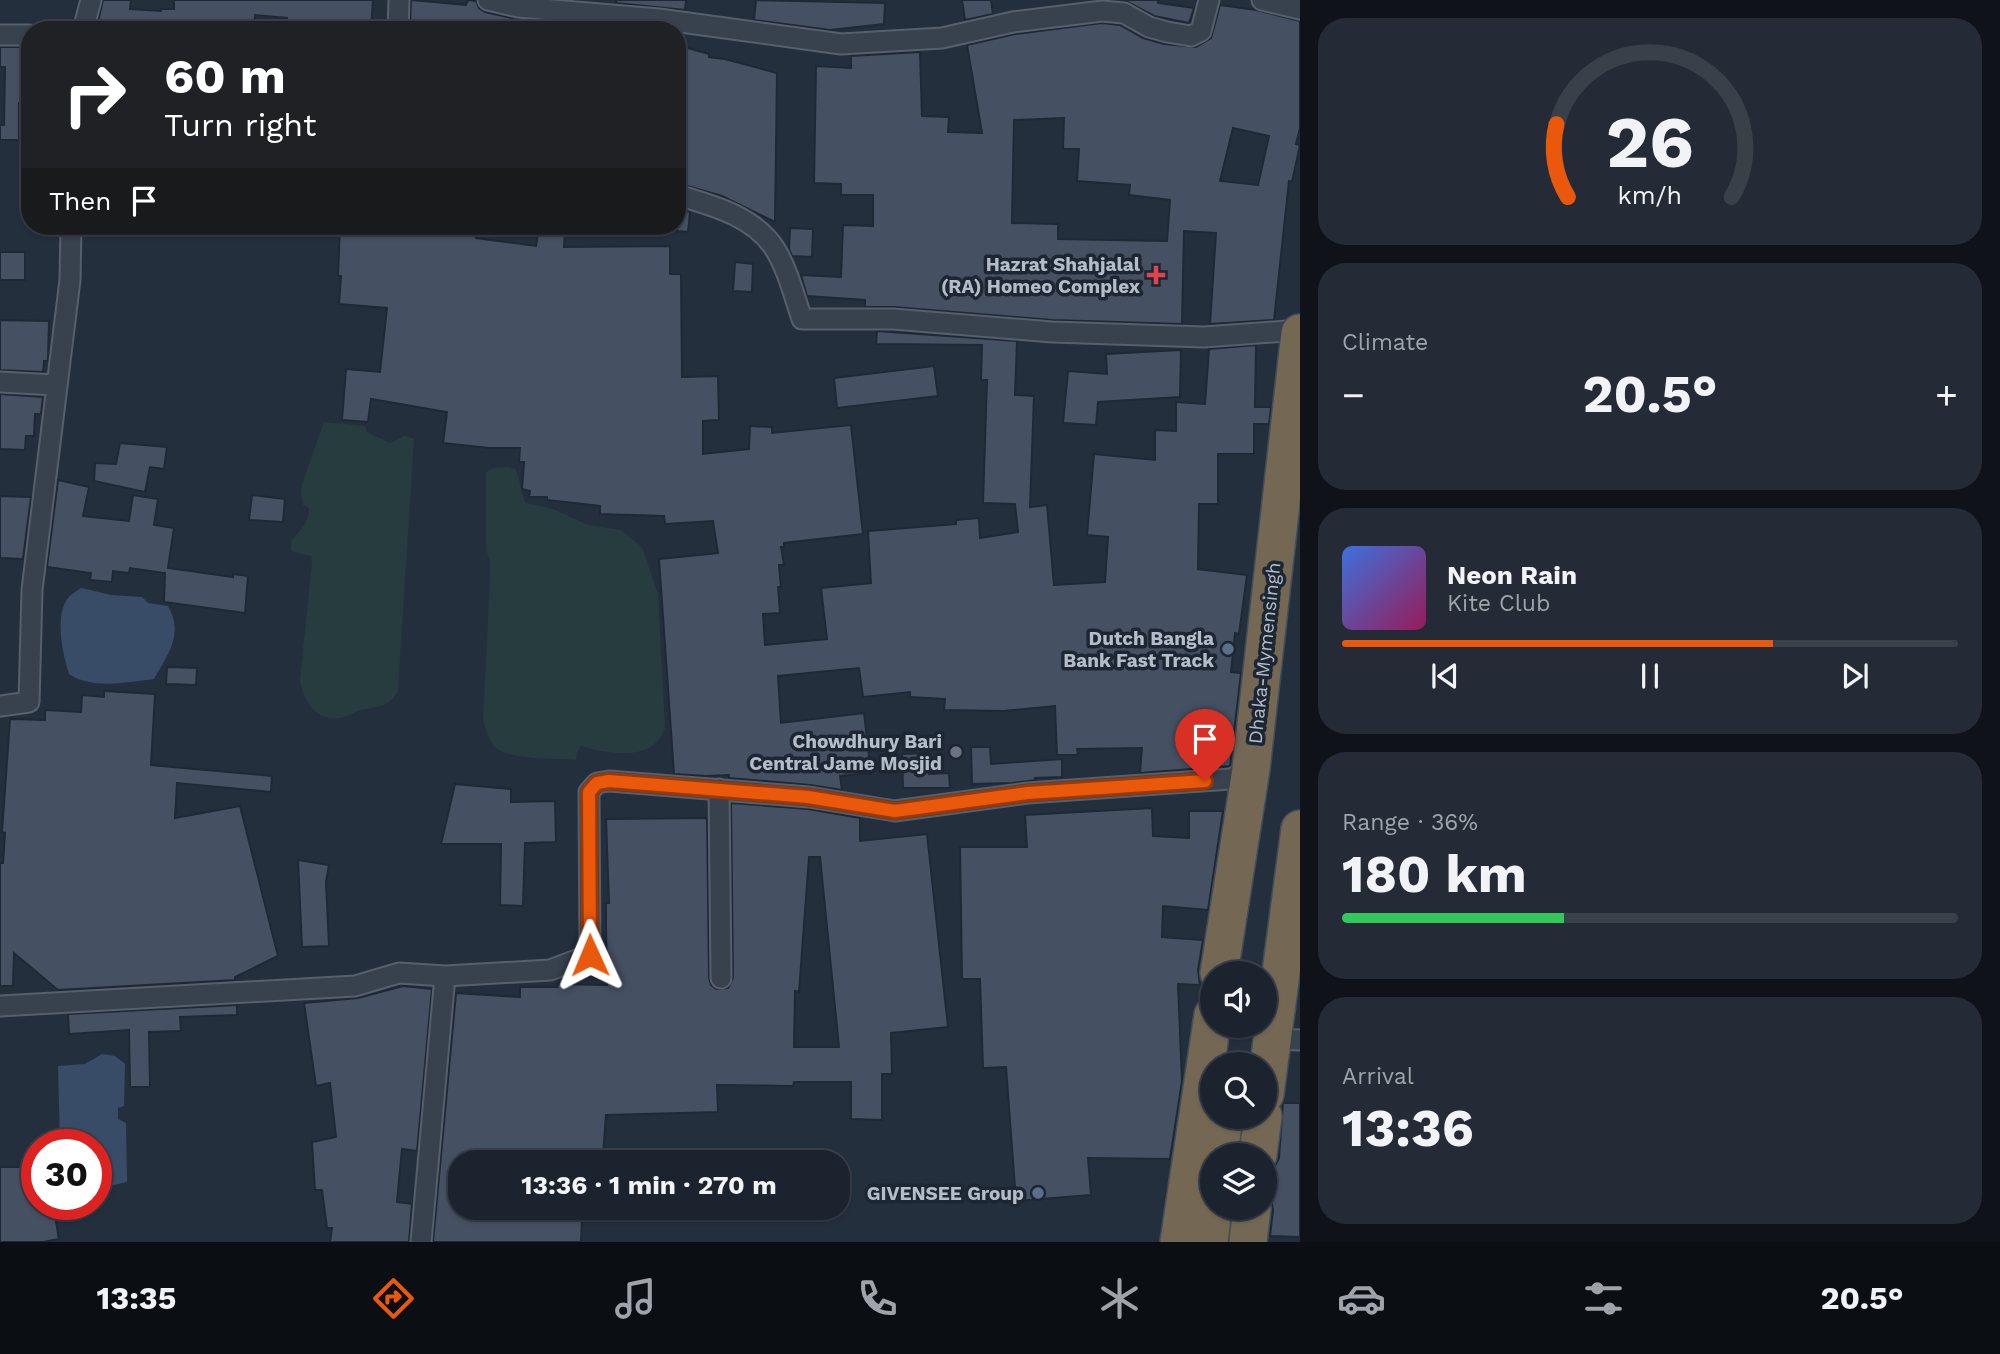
<!DOCTYPE html>
<meta charset="utf-8">
<style>
body{margin:0;font-family:"Work Sans",sans-serif;background:#242b36;color:#f1f3f6;height:100vh;display:flex;flex-direction:column;font-size:26px;white-space:nowrap}
*{box-sizing:border-box;margin:0}
p{font-size:23px;color:#a0a4aa}
.icon{flex:none;width:38px;height:38px;fill:none;stroke:currentColor;stroke-width:2;stroke-linecap:round;stroke-linejoin:round}
.map{position:relative;flex:1;overflow:hidden}
.drawer{display:flex;flex-direction:column;gap:18px;padding:18px;background:#0f1319;width:700px}
.drawer>*{flex:none}
.top-card{position:absolute;left:21px;top:21px;width:665px;height:214px;border-radius:28px;box-shadow:0 2px 5px #0004,0 0 0 2px #39404a;background:#202124;color:#fff;overflow:hidden}
.fabs{position:absolute;left:1200px;top:961px;display:grid;gap:14px}
.fabs a{display:grid;place-items:center;width:77px;height:77px;border-radius:50%;background:#1b232e;box-shadow:0 2px 5px #0004,0 0 0 2px #39404a;font-size:35px}
.speed{position:absolute;left:21px;top:1129px;display:flex;gap:14px;font-size:35px;font-weight:700;text-align:center}
.speed>*{display:grid;place-content:center;width:91px;height:91px;border-radius:50%;background:#1b232e;box-shadow:0 2px 5px #0004,0 0 0 2px #39404a;line-height:1}
.speed .limit{border:10px solid #d22;background:#fff;color:#111}
.pin{position:absolute;display:grid;place-items:center;width:60px;height:60px;color:#fff;margin:-72px -30px;border-radius:50% 50% 50% 0;rotate:-45deg;box-shadow:0 0 7px #0007}
.pin .icon{rotate:45deg}
.me{position:absolute;width:77px;margin:-38px;rotate:359deg;stroke-linejoin:round;filter:drop-shadow(0 0 5px #0008)}
.turn{display:flex;align-items:center;gap:24px;height:147px;padding:0 28px;font-size:32px}
.turn .icon{width:91px;height:91px;stroke-width:2.5}
.turn b{display:block;font-size:49px;line-height:60px}
.then{display:flex;align-items:center;height:66px;padding:0 28px;background:#0003;gap:14px;font-size:26px}
.big{font-size:52px;font-weight:700;line-height:1.1}
.drawer .widget{flex:1;display:flex;flex-direction:column;justify-content:center;gap:10px;min-width:0;padding:0 24px;border-radius:28px;background:#242b36}
.drawer .dial{align-items:center;gap:0}
.dial svg{height:182px;overflow:visible;fill:none;stroke:#39404a;stroke-width:7;stroke-linecap:round;text-anchor:middle}
.dial text{fill:#f1f3f6;stroke:none}
.song{display:flex;align-items:center;gap:21px}
.cover{width:84px;height:84px;border-radius:10px;background:linear-gradient(135deg,hsl(220 70% 55%),hsl(330 70% 35%))}
.played{height:7px;border-radius:4px;background:linear-gradient(90deg,#ea580c 70%,#39404a 70%)}
.keys{display:flex;justify-content:space-around;direction:ltr}
.heat{display:flex;justify-content:space-between;align-items:center;font-size:38px;direction:ltr}
.charge{height:10px;border-radius:5px;background:linear-gradient(90deg,#34c759 36%,#39404a 0)}
.trip{position:absolute;left:448px;top:1150px;width:402px;height:70px;border-radius:28px;background:#1b232e;box-shadow:0 2px 5px #0004,0 0 0 2px #39404a;font-weight:700;line-height:70px;text-align:center}
.tab-bar{display:flex;height:112px;justify-content:space-around;align-items:center;background:#0b0e12;color:#a0a4aa}
.tab-bar .icon{width:49px;height:49px}
.tab-bar .current{color:#ea580c}
.tab-bar b{font-size:32px;color:#f1f3f6}
main{display:flex;flex:1;min-height:0}
.map>svg:first-child{display:block}
.green{fill:#263c3f}
.water{fill:#394c67}
.building{fill:#455162;stroke:#1f2835;stroke-width:2;fill-rule:evenodd}
.lines{fill:none;stroke-linecap:round;stroke-linejoin:round}
.street-casing{stroke:#565f6c;stroke-width:23}
.highway-casing{stroke:#434c59;stroke-width:40}
.street{stroke:#38414e;stroke-width:19}
.highway{stroke:#746855;stroke-width:37}
.route-casing{stroke:#983908;stroke-width:18}
.route{stroke:#ea580c;stroke-width:12}
.health-dot{fill:#e0444e;stroke:#1d2633;stroke-width:2.5}
.service-dot{fill:#5c6f8a;stroke:#1d2633;stroke-width:2.5}
.worship-dot{fill:#6b7280;stroke:#1d2633;stroke-width:2.5}
.labels{text-anchor:middle;stroke-width:7;stroke-linejoin:round;paint-order:stroke}
.poi-label{font-size:19px;font-weight:bold;fill:#b4bcc9;stroke:#1d2633;text-anchor:end}
.street-label{font-size:19px;fill:#b4bcc9;stroke:#1d2633}
</style>
<main>
<div class="map">
<svg width="1300" height="1242" viewBox="0 0 1300 1242">
<rect width="100%" height="100%" fill="#242f3e"/>
<path class="green" d="M324,422L365,426L367,432L390,443L405,436L414,439L398,690C390,708 377,706 361,710C353,712 348,717 340,718C316,722 303,700 300,680L312,563L311,556L291,551V541C300,531 309,523 309,508L303,505L301,494L302,484Z
M507,467L515,469C522,481 519,492 526,503L553,509L588,525L621,530L642,547L658,594L665,727C655,763 608,754 581,746L577,752L576,760C556,758 507,761 494,746C488,739 486,729 483,721L490,578V560L486,550V472L494,468Z"/>
<path class="water" d="M81,588L111,595L142,597L148,603L168,606C184,635 168,654 154,679C126,682 93,690 69,674C63,655 54,616 68,598C71,594 77,591 81,588Z
M102,1054L115,1056L125,1064L124,1106L118,1108V1119L126,1123L127,1182L96,1189V1144H60L58,1066L85,1064Z"/>
<path class="building" d="M103,0H131L130,9L161,11V9H174V0H373L371,30H286L287,18L255,15L254,30H96Z
M411,0L466,5L468,0L476,1L479,8L485,12L515,19L541,21V30H410Z
M616,0H686L685,10L616,3Z
M756,0L885,3L884,24L830,30L754,20Z
M962,0H991L993,14L965,20Z
M1124,0H1158V3L1194,8L1189,23L1154,16Z
M1220,5L1256,10L1300,21V128L1296,144L1300,145L1292,182L1289,181L1274,320L1210,324L1216,233L1184,231L1182,324L1053,320L894,307H865V300L807,296L801,275L841,277L843,225L873,226V195H841V184L814,183L816,66L851,68V56L920,52L922,116L949,117L948,132L982,133L967,45L1015,34L1102,23L1120,25L1143,38L1164,44L1196,47L1211,38ZM1064,118L1063,149H1079L1077,181L1130,185L1129,195L1170,200L1167,241L1058,239V224L1012,223L1014,120ZM1233,128L1269,136L1258,185L1220,181Z
M677,45L709,54V57L725,59L777,73L775,222L722,196L677,183Z
M0,47H26L24,103H19V140H0V125H4L5,67H0Z
M677,208L690,212L688,232L677,231Z
M340,226H418V231L475,228L476,238L536,246L539,227L565,230L564,247L670,246V274H681L682,377L718,376L719,420L703,421V454L749,449L750,426L772,427V433L851,425L863,534L784,543V547H781L784,565H779L781,587H778L780,613L763,614L765,645L827,639L821,588L871,583L868,531L956,524V520L979,518L980,538L1018,532L1015,504L983,503L987,380H981L982,345L876,344L877,331L1017,341L1015,395L1034,396L1030,507L1047,505L1054,585L1105,582L1108,537L1087,535L1094,454L1155,460V430L1176,431V402L1205,404L1209,349L1256,345L1255,407H1271L1269,424H1254V454H1218V504H1199L1198,569L1247,575L1239,634L1235,633L1231,672L1241,673L1230,766L1140,773L1142,748L1077,749L1078,755H1057L1055,706L1004,711L944,710L945,699L910,697V692L863,697L859,668L778,676L781,723L864,713L871,773L840,776L842,790L810,785L729,778V775L706,776L674,774L659,559L718,553L713,521L665,524L664,516L600,514V506L547,500V497H529L530,491L522,489L524,462H519L520,448H489L443,443L447,412L371,399L368,422L342,420L346,369L380,372L387,308L339,304L341,276H338Z
M790,228L813,229L812,257L792,256L789,249Z
M0,252H25V280H0Z
M735,262L753,264L752,292L733,291Z
M0,320L49,321L48,359V361H44L43,372L0,370Z
M1181,350L1180,397L1098,402L1096,425L1063,423L1068,371L1107,374L1106,354Z
M934,366L938,396L837,408L834,378Z
M0,394L43,397L41,414H35L34,436H26L25,450L0,449Z
M120,443L167,447L164,469L150,467L145,492L94,481L95,463L116,464Z
M58,480L89,487L83,516L129,521L133,495L158,499L154,525L174,528L168,568L233,577V574L248,576L245,613L164,602L165,573L130,568L129,573L113,571L112,582L90,580L91,573L47,567Z
M252,495L285,499L283,522L249,520Z
M0,496L31,497L23,559L0,558Z
M167,667L197,668L196,685L166,684Z
M104,691L155,694L151,765L272,776L271,792L177,783L175,818L240,806L278,956L235,977V980L58,990L14,953L13,986H0V863H3L5,833L2,832L10,719L45,720V710L81,712L82,695L104,697Z
M971,747H990L991,764L1062,759V777L1035,778L1036,780L1012,783L972,784Z
M929,753V774L949,773L950,788H903L902,754Z
M455,784L511,789V802L555,801L556,842L525,843L523,906L500,905L501,844H441Z
M731,803L808,809L860,818V841L927,834L948,1027L891,1033L892,1074H882V1120L851,1119V1082H794L793,1086L717,1085L718,1112L606,1115L603,1156L533,1151L532,1159L460,1156V1208H518L517,1218L582,1219L581,1242H433L456,993L520,997V987H557V984L607,985L606,925V903H609L606,819L707,818L709,978L711,985L716,989L728,988L733,978ZM809,857H820L839,1047H794L795,991L799,992Z
M1152,808L1153,836L1189,838V811H1223L1208,910L1163,906L1162,937L1203,940L1198,970L1200,985L1178,984L1182,1081L1170,1159L1088,1158L1091,1195L1016,1201L1006,1067L983,1068L980,979H962L960,847H1027L1025,815Z
M298,860L329,865L326,882L329,946L302,947Z
M403,986L432,989L417,1151L402,1149L397,1202L412,1204L409,1242H330L332,1228H327L322,1190H315L312,1142L336,1137L330,1083L316,1086L304,1003L358,998Z
M237,1005V1015L180,1017L181,1031L149,1032L150,1087H130L129,1030L69,1034L68,1014Z
M1283,1103H1300V1237L1270,1236L1273,1210L1271,1200L1265,1192L1266,1174L1274,1168L1279,1158Z
M0,1167H31V1196H34L35,1204H53L59,1239L43,1242H0Z"/>
<g class="lines">
<g class="street-casing">
<path id="street" d="M488,0L518,7L659,19L841,44L942,38L1013,22L1102,11L1124,13L1149,27L1167,32L1191,36L1201,31L1209,0
M1262,0L1300,9
M83,30L91,0
M398,30L399,0
M0,35H30
M677,195C711,205 754,216 775,249C788,270 794,296 802,319H893L1052,332L1204,337L1300,330
M0,382L56,385
M0,706L29,702L32,590L70,280L71,226
M719,789L721,978
M445,976L550,970L590,955L589,792L597,783L609,781L809,797L895,811L1028,793L1231,779L1251,769
M0,1006L355,986L399,973L445,976L421,1242
M1271,1039L1300,1040"/>
</g>
<g class="highway-casing">
<path id="highway" d="M1219,973L1251,769L1300,333
M1265,1094L1300,829
M1219,1155L1224,1116
M1258,1155L1263,1116
M1179,1242L1213,1015
M1209,1242L1213,1208
M1248,1242L1252,1208"/>
</g>
<use href="#street" class="street"/>
<use href="#highway" class="highway"/>
</g>
<g class="lines">
<g class="route-casing">
<path id="route" d="M590,955L589,792L597,783L609,781L808,797L895,811L1028,793L1205,781"/>
</g>
<use href="#route" class="route"/>
</g>
<path class="health-dot" d="M1152.5 264.5h7v7h7v7h-7v7h-7v-7h-7v-7h7z"/>
<g class="service-dot">
<circle cx="1228" cy="649" r="7"/>
<circle cx="1038" cy="1193" r="7"/>
</g>
<circle class="worship-dot" cx="956" cy="752" r="7"/>
<g class="labels">
<g class="poi-label">
<text x="1140" y="271">Hazrat Shahjalal<tspan x="1140" dy="22">(RA) Homeo Complex</tspan></text>
<text x="1214" y="645">Dutch Bangla<tspan x="1214" dy="22">Bank Fast Track</tspan></text>
<text x="942" y="748">Chowdhury Bari<tspan x="942" dy="22">Central Jame Mosjid</tspan></text>
<text x="1024" y="1200">GIVENSEE Group</text>
</g>
<g class="street-label">
<text transform="translate(1264 653) rotate(-84)" y="7">Dhaka-Mymensingh</text>
</g>
</g>
</svg>
<div class="fabs">
<a><svg class="icon" aria-label="sound" viewBox="0 0 24 24"><path d="M4 9h4l5-4v14l-5-4H4zM17 9q2 3 0 6"/></svg></a>
<a><svg class="icon" aria-label="search" viewBox="0 0 24 24"><circle cx="10" cy="10" r="6"/><path d="M15 15l6 6"/></svg></a>
<a><svg class="icon" aria-label="layers" viewBox="0 0 24 24"><path d="M12 4l9 5-9 5-9-5zM3 14l9 5 9-5"/></svg></a>
</div>
<div class="speed"><div class="limit">30</div></div>
<div class="pin" style="left:1205px;top:781px;background:#d93025"><svg class="icon" aria-label="arrive" viewBox="0 0 24 24"><path d="M6 21V4h12l-3 4 3 4H6"/></svg></div>
<svg class="me" style="left:590px;top:955px" viewBox="-20 -20 40 40"><path d="M0-17L14 15 0 8-14 15z" fill="#ea580c" stroke="#fff" stroke-width="4"/></svg>
<div class="trip">13:36 · 1 min · 270 m</div>
<div class="top-card">
<div class="turn"><svg class="icon" aria-label="right" viewBox="0 0 24 24"><path d="M7 20v-9h11M14 6l5 5-5 5"/></svg><div><b>60 m</b>Turn right</div></div>
<div class="then">Then<svg class="icon" aria-label="arrive" viewBox="0 0 24 24"><path d="M6 21V4h12l-3 4 3 4H6"/></svg></div>
</div>
</div>
<section class="drawer">
<div class="widget dial"><svg viewBox="0 0 100 80">
<path d="M14 69A42 42 0 1 1 86 69"/>
<path d="M14 69A42 42 0 0 1 9 37" stroke="#ea580c"/>
<text x="50" y="56" font-size="32" font-weight="700">26</text>
<text x="50" y="72" font-size="11">km/h</text>
</svg></div>
<div class="widget"><p>Climate</p>
<div class="heat"><a>−</a><b class="big">20.5°</b><a>+</a></div>
</div>
<div class="widget">
<div class="song"><i class="cover"></i><div><b>Neon Rain</b><p>Kite Club</p></div></div>
<div class="played"></div>
<div class="keys"><svg class="icon" aria-label="previous" viewBox="0 0 24 24"><path d="M18 5L8 12l10 7zM5 5v14"/></svg><svg class="icon" aria-label="pause" viewBox="0 0 24 24"><path d="M8 5v14M16 5v14"/></svg><svg class="icon" aria-label="next" viewBox="0 0 24 24"><path d="M6 5l10 7-10 7zM19 5v14"/></svg></div>
</div>
<div class="widget"><p>Range · 36%</p><b class="big">180 km</b><div class="charge"></div></div>
<div class="widget"><p>Arrival</p><b class="big">13:36</b></div>
</section>
</main>
<nav class="tab-bar">
<b>13:35</b>
<svg class="icon current" aria-label="directions" viewBox="0 0 24 24"><path d="M12 3l9 9-9 9-9-9zM9 14v-3h6M13 9l2 2-2 2"/></svg>
<svg class="icon" aria-label="music" viewBox="0 0 24 24"><path d="M9 18V5l10-2v13"/><circle cx="6" cy="18" r="3"/><circle cx="16" cy="16" r="3"/></svg>
<svg class="icon" aria-label="phone" viewBox="0 0 24 24"><path d="M5 4h4l2 5-3 2q2 4 5 5l2-3 5 2v4C11 20 4 13 5 4z"/></svg>
<svg class="icon" aria-label="climate" viewBox="0 0 24 24"><path d="M12 3v18M4 7l16 10M4 17L20 7"/></svg>
<svg class="icon" aria-label="car" viewBox="0 0 24 24"><path d="M5 17H2v-5l4-1 3-4h7l3 4 3 1v5h-3M9 17h6M6 11h13"/><circle cx="7" cy="17" r="2"/><circle cx="17" cy="17" r="2"/></svg>
<svg class="icon" aria-label="filters" viewBox="0 0 24 24"><path d="M4 7h16M4 17h16"/><circle cx="9" cy="7" r="2"/><circle cx="15" cy="17" r="2"/></svg>
<b>20.5°</b>
</nav>
